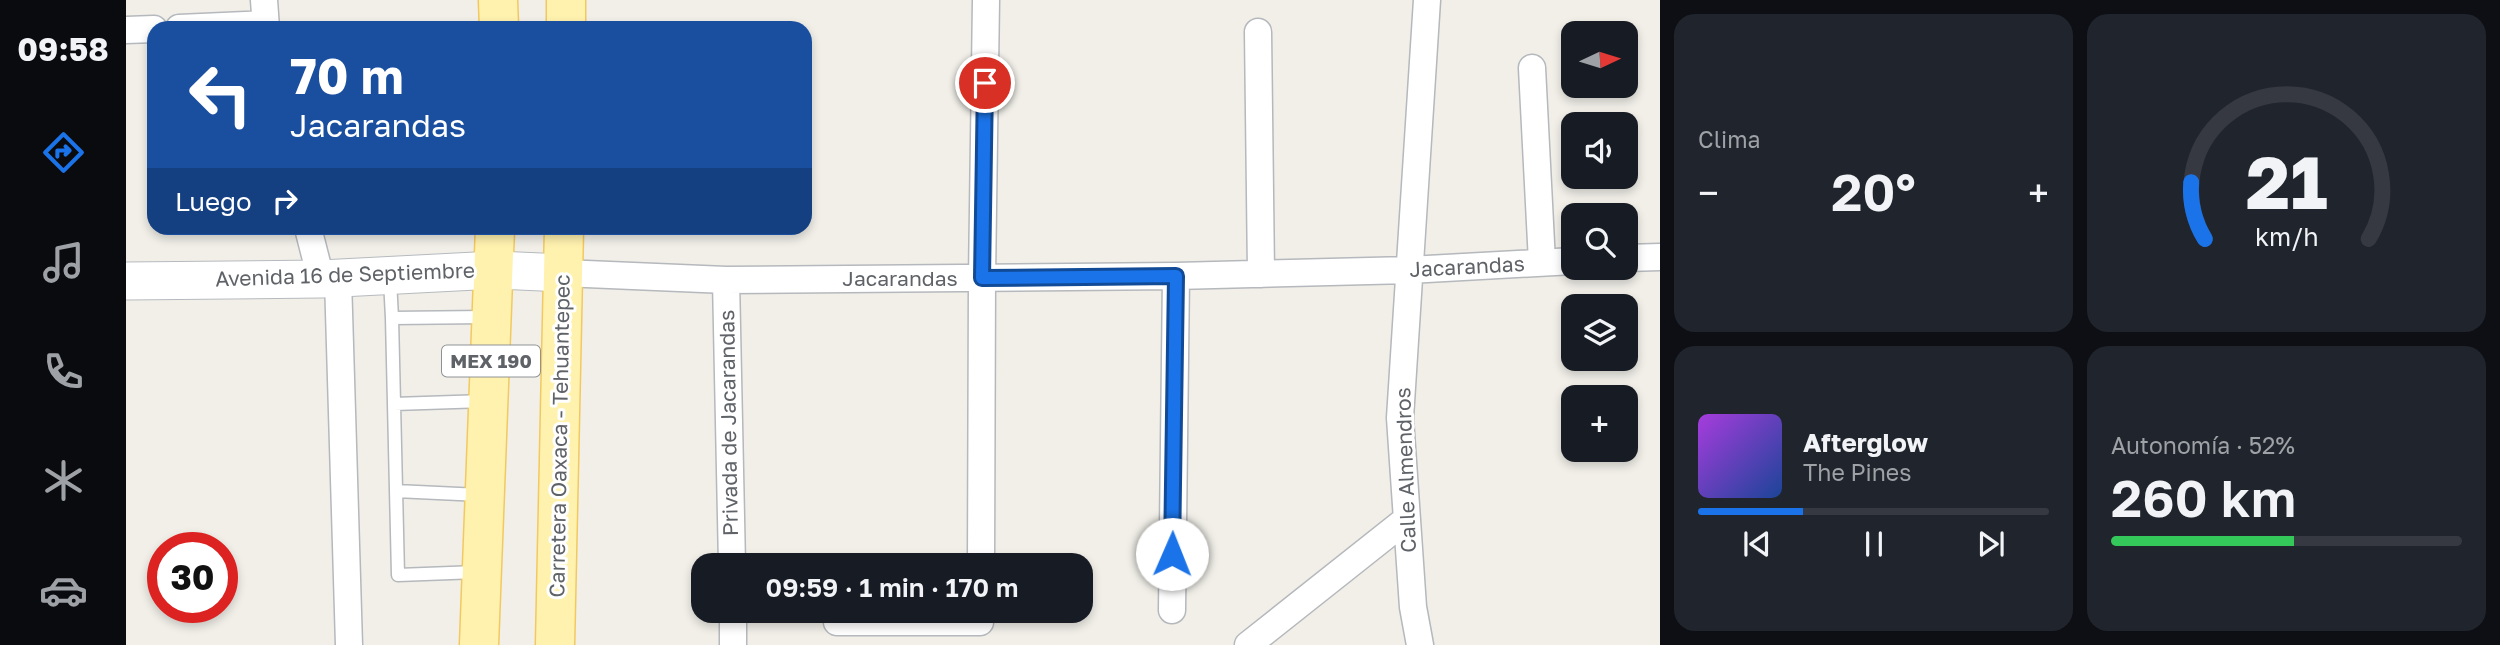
<!DOCTYPE html>
<html lang="es">
<meta charset="utf-8">
<style>
body{margin:0;font-family:"Golos Text",sans-serif;background:#20242c;color:#f1f3f6;height:100vh;display:flex;flex-direction:column;font-size:26px;white-space:nowrap}
*{box-sizing:border-box;margin:0}
p{font-size:23px;color:#9ea1a6}
.icon{flex:none;width:38px;height:38px;fill:none;stroke:currentColor;stroke-width:2;stroke-linecap:round;stroke-linejoin:round}
.map{position:relative;flex:1;overflow:hidden}
.sheet{display:flex;flex-direction:column;gap:14px;padding:14px;background:#0d0f14;width:840px}
.sheet>*{flex:none}
.hud{position:absolute;left:21px;top:21px;width:665px;height:214px;border-radius:21px;box-shadow:0 4px 10px #0003;background:#1a4fa0;color:#fff;overflow:hidden}
.needle{width:46px;rotate:86deg}
.buttons{position:absolute;left:1435px;top:21px;display:grid;gap:14px}
.buttons a{display:grid;place-items:center;width:77px;height:77px;border-radius:14px;background:#171b24;box-shadow:0 4px 10px #0003;font-size:35px}
.speed{position:absolute;left:21px;top:532px;display:flex;gap:14px;font-size:35px;font-weight:700;text-align:center}
.speed>*{display:grid;place-content:center;width:91px;height:91px;border-radius:50%;background:#171b24;box-shadow:0 4px 10px #0003;line-height:1}
.speed .limit{border:10px solid #d22;background:#fff;color:#111}
.pin{position:absolute;display:grid;place-items:center;width:60px;height:60px;color:#fff;margin:-30px;border:4px solid #fff;border-radius:50%;box-shadow:0 2px 7px #0007}
.me{position:absolute;width:77px;margin:-38px;rotate:1deg;stroke-linejoin:round;filter:drop-shadow(0 0 5px #0008)}
.turn{display:flex;align-items:center;gap:24px;height:147px;padding:0 28px;font-size:32px}
.turn .icon{width:91px;height:91px;stroke-width:2.5}
.turn b{display:block;font-size:49px;line-height:60px}
.then{display:flex;align-items:center;height:66px;padding:0 28px;background:#0003;gap:14px;font-size:26px}
.big{font-size:52px;font-weight:600;line-height:1.1}
.sheet .tile{flex:1;display:flex;flex-direction:column;justify-content:center;gap:10px;min-width:0;padding:0 24px;border-radius:21px;background:#20242c}
.sheet .dial{align-items:center;gap:0}
.dial svg{height:182px;overflow:visible;fill:none;stroke:#363941;stroke-width:7;stroke-linecap:round;text-anchor:middle}
.dial text{fill:#f1f3f6;stroke:none}
.song{display:flex;align-items:center;gap:21px}
.cover{width:84px;height:84px;border-radius:10px;background:linear-gradient(135deg,hsl(280 70% 55%),hsl(220 70% 35%))}
.played{height:7px;border-radius:4px;background:linear-gradient(90deg,#1a73e8 30%,#363941 30%)}
.keys{display:flex;justify-content:space-around;direction:ltr}
.heat{display:flex;justify-content:space-between;align-items:center;font-size:38px;direction:ltr}
.charge{height:10px;border-radius:5px;background:linear-gradient(90deg,#34c759 52%,#363941 0)}
.sheet .tiles{flex:1;display:grid;gap:14px;grid-template-columns:repeat(2,1fr)}
.trip{position:absolute;left:565px;top:553px;width:402px;height:70px;border-radius:21px;background:#171b24;box-shadow:0 4px 10px #0003;font-weight:600;line-height:70px;text-align:center}
main{display:flex;flex:1;min-height:0}
.menu{display:flex;flex-direction:column;width:126px;justify-content:space-around;align-items:center;background:#090b0e;color:#9ea1a6}
.menu .icon{width:49px;height:49px}
.menu .current{color:#1a73e8}
.menu b{font-size:32px;color:#f1f3f6}
.map>svg:first-child{display:block}
.lines{fill:none;stroke-linecap:round;stroke-linejoin:round}
.lane-casing{stroke:#b5b8bc;stroke-width:15}
.street-casing{stroke:#b5b8bc;stroke-width:29}
.secondary-casing{stroke:#b6babf;stroke-width:39}
.primary-casing{stroke:#f2c960;stroke-width:41}
.lane{stroke:#fff;stroke-width:12}
.street{stroke:#fff;stroke-width:26}
.secondary{stroke:#fff;stroke-width:37}
.primary{stroke:#fff2af;stroke-width:38}
.route-casing{stroke:#114b97;stroke-width:18}
.route{stroke:#1a73e8;stroke-width:12}
.labels{text-anchor:middle;stroke-width:6;stroke-linejoin:round;paint-order:stroke}
.shield{fill:#fff;stroke:#8f9295;stroke-width:2}
.shield-label{font-size:19px;font-weight:bold;fill:#5f6368}
.street-label{font-size:21px;fill:#5f6368;stroke:#fff}
</style>
<main>
<nav class="menu">
<b>09:58</b>
<svg class="icon current" aria-label="directions" viewBox="0 0 24 24"><path d="M12 3l9 9-9 9-9-9zM9 14v-3h6M13 9l2 2-2 2"/></svg>
<svg class="icon" aria-label="music" viewBox="0 0 24 24"><path d="M9 18V5l10-2v13"/><circle cx="6" cy="18" r="3"/><circle cx="16" cy="16" r="3"/></svg>
<svg class="icon" aria-label="phone" viewBox="0 0 24 24"><path d="M5 4h4l2 5-3 2q2 4 5 5l2-3 5 2v4C11 20 4 13 5 4z"/></svg>
<svg class="icon" aria-label="climate" viewBox="0 0 24 24"><path d="M12 3v18M4 7l16 10M4 17L20 7"/></svg>
<svg class="icon" aria-label="car" viewBox="0 0 24 24"><path d="M5 17H2v-5l4-1 3-4h7l3 4 3 1v5h-3M9 17h6M6 11h13"/><circle cx="7" cy="17" r="2"/><circle cx="17" cy="17" r="2"/></svg>
</nav>
<div class="map">
<svg width="1534" height="645" viewBox="0 0 1534 645">
<rect width="100%" height="100%" fill="#f1efe8"/>
<g class="lines">
<g class="lane-casing">
<path id="lane" d="M264,280L266,318
M268,404L359,401
M270,491L354,495
M351,572L272,575L266,318L360,317"/>
</g>
<g class="street-casing">
<path id="street" d="M138,0L140,28
M53,28L140,24
M0,30L28,29
M1132,32L1135,274
M1406,68L1416,262
M182,228L195,279
M1500,258L1534,257
M437,273L600,280L1050,276L1283,270L1447,261
M212,279L223,645
M600,280L606,565
M855,565L856,278L860,0
M1046,610L1050,276
M607,611V645
M711,622H854
M1122,645L1281,519
M1294,645L1287,607L1274,418L1301,0"/>
</g>
<g class="secondary-casing">
<path id="secondary" d="M0,281L195,279L369,270L437,273"/>
</g>
<g class="primary-casing">
<path id="primary" d="M372,0L373,28
M440,28V0
M353,645L369,228
M429,645L438,228"/>
</g>
<use href="#lane" class="lane"/>
<use href="#street" class="street"/>
<use href="#secondary" class="secondary"/>
<use href="#primary" class="primary"/>
</g>
<g class="lines">
<g class="route-casing">
<path id="route" d="M859,83L856,278L1050,276L1046,554"/>
</g>
<use href="#route" class="route"/>
</g>
<g class="labels">
<rect class="shield" x="316" y="345.5" width="98" height="31" rx="5"/>
<g class="shield-label">
<text x="365" y="368">MEX 190</text>
</g>
<g class="street-label">
<text transform="translate(1341 267) rotate(-3)" y="7">Jacarandas</text>
<text transform="translate(219 275) rotate(-2)" y="7">Avenida 16 de Septiembre</text>
<text x="774" y="286">Jacarandas</text>
<text transform="translate(603 423) rotate(-91)" y="7">Privada de Jacarandas</text>
<text transform="translate(434 436) rotate(-89)" y="7">Carretera Oaxaca - Tehuantepec</text>
<text transform="translate(1280 470) rotate(-92)" y="7">Calle Almendros</text>
</g>
</g>
</svg>
<div class="buttons">
<a><svg class="needle" viewBox="-14 -14 28 28"><path d="M0-13l5 13h-10z" fill="#e53935"/><path d="M0 13l5-13h-10z" fill="#9ea1a6"/></svg></a>
<a><svg class="icon" aria-label="sound" viewBox="0 0 24 24"><path d="M4 9h4l5-4v14l-5-4H4zM17 9q2 3 0 6"/></svg></a>
<a><svg class="icon" aria-label="search" viewBox="0 0 24 24"><circle cx="10" cy="10" r="6"/><path d="M15 15l6 6"/></svg></a>
<a><svg class="icon" aria-label="layers" viewBox="0 0 24 24"><path d="M12 4l9 5-9 5-9-5zM3 14l9 5 9-5"/></svg></a>
<a>+</a>
</div>
<div class="speed"><div class="limit">30</div></div>
<div class="pin" style="left:859px;top:83px;background:#d93025"><svg class="icon" aria-label="arrive" viewBox="0 0 24 24"><path d="M6 21V4h12l-3 4 3 4H6"/></svg></div>
<svg class="me" style="left:1046px;top:554px" viewBox="-20 -20 40 40"><circle r="19" fill="#fff"/><path d="M0-13L10 11 0 6-10 11z" fill="#1a73e8"/></svg>
<div class="trip">09:59 · 1 min · 170 m</div>
<div class="hud">
<div class="turn"><svg class="icon" aria-label="left" viewBox="0 0 24 24"><path d="M17 20v-9H6M10 6l-5 5 5 5"/></svg><div><b>70 m</b>Jacarandas</div></div>
<div class="then">Luego<svg class="icon" aria-label="right" viewBox="0 0 24 24"><path d="M7 20v-9h11M14 6l5 5-5 5"/></svg></div>
</div>
</div>
<section class="sheet">
<div class="tiles">
<div class="tile"><p>Clima</p>
<div class="heat"><a>−</a><b class="big">20°</b><a>+</a></div>
</div>
<div class="tile dial"><svg viewBox="0 0 100 80">
<path d="M14 69A42 42 0 1 1 86 69"/>
<path d="M14 69A42 42 0 0 1 8 44" stroke="#1a73e8"/>
<text x="50" y="56" font-size="32" font-weight="700">21</text>
<text x="50" y="72" font-size="11">km/h</text>
</svg></div>
<div class="tile">
<div class="song"><i class="cover"></i><div><b>Afterglow</b><p>The Pines</p></div></div>
<div class="played"></div>
<div class="keys"><svg class="icon" aria-label="previous" viewBox="0 0 24 24"><path d="M18 5L8 12l10 7zM5 5v14"/></svg><svg class="icon" aria-label="pause" viewBox="0 0 24 24"><path d="M8 5v14M16 5v14"/></svg><svg class="icon" aria-label="next" viewBox="0 0 24 24"><path d="M6 5l10 7-10 7zM19 5v14"/></svg></div>
</div>
<div class="tile"><p>Autonomía · 52%</p><b class="big">260 km</b><div class="charge"></div></div>
</div>
</section>
</main>
